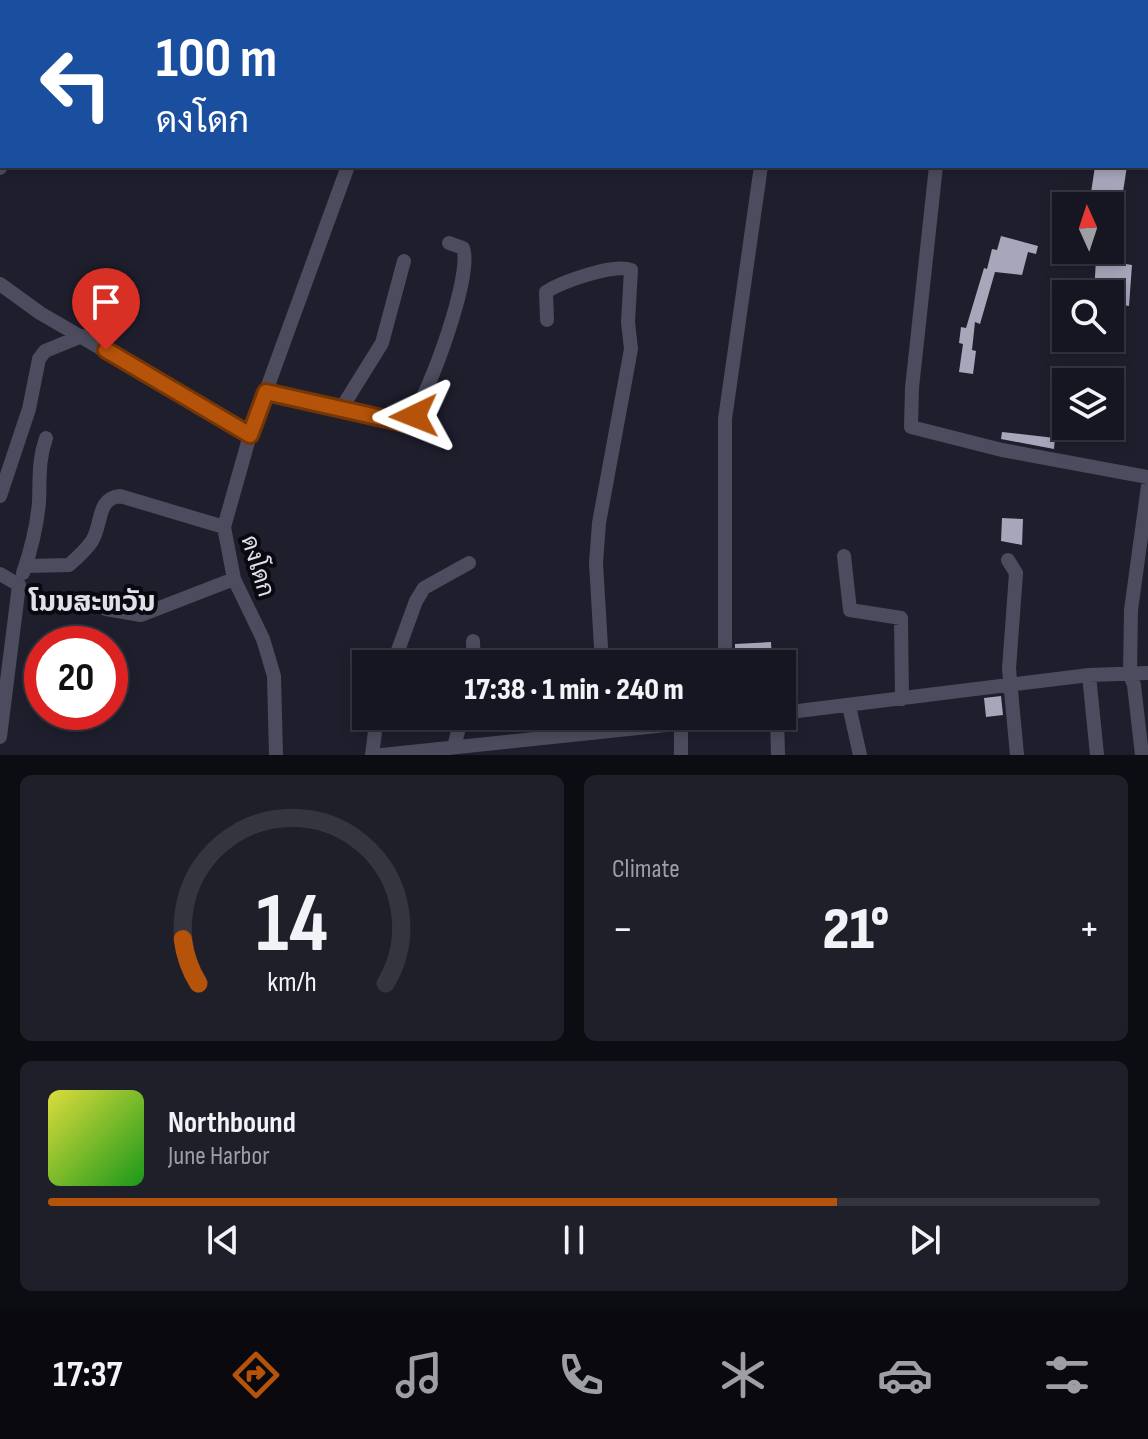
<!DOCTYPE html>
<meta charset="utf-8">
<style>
body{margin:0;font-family:"Sofia Sans Condensed","Noto Sans Lao",Sarabun,sans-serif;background:#1f1f2a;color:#f1f3f6;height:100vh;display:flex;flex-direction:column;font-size:30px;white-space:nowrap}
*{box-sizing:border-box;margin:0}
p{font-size:26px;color:#9e9fa5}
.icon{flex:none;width:44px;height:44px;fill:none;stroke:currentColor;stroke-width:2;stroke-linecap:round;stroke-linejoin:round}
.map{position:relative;height:755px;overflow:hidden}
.drawer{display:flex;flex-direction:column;gap:20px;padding:20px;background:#0c0c13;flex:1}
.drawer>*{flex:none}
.banner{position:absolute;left:0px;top:0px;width:1148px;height:168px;box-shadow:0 4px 12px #0003,0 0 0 2px #353540;background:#1a4fa0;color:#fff;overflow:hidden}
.needle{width:52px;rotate:357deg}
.fabs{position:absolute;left:1052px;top:192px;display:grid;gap:16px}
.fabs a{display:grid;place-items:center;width:72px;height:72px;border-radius:0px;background:#161622;box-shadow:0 4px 12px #0003,0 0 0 2px #353540;font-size:40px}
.speed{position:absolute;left:24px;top:626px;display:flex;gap:16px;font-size:40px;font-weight:700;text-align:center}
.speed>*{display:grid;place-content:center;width:104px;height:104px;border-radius:50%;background:#161622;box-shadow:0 4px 12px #0003,0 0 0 2px #353540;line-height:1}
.speed .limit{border:12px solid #d22;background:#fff;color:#111}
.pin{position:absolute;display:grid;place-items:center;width:68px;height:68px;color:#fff;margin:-82px -34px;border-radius:50% 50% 50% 0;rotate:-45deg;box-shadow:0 0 8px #0007}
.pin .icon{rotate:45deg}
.me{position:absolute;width:88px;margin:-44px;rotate:268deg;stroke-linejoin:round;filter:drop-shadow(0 0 6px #0008)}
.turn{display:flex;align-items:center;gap:28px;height:168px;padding:0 24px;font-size:36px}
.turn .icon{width:104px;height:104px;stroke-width:2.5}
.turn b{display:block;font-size:56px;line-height:68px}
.big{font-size:60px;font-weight:800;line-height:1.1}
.drawer .card{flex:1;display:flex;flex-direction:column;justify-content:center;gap:12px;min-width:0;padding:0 28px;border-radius:12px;background:#1f1f2a}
.drawer .dial{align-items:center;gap:0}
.dial svg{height:208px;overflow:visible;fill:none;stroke:#353540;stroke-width:7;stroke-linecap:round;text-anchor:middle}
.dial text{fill:#f1f3f6;stroke:none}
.song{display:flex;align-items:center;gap:24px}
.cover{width:96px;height:96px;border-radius:12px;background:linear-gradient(135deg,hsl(60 70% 55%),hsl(120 70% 35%))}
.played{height:8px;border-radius:4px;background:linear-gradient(90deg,#b45309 75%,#353540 75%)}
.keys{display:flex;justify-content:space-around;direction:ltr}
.heat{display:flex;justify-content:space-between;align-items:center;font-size:44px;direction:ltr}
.drawer .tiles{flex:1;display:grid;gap:20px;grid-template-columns:1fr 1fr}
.card:last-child{grid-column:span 2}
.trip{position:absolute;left:352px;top:650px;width:444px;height:80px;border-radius:0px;background:#161622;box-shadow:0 4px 12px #0003,0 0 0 2px #353540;font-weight:800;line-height:80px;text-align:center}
.dock{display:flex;height:128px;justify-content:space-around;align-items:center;background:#09090e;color:#9e9fa5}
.dock .icon{width:56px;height:56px}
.dock .current{color:#b45309}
.dock b{font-size:36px;color:#f1f3f6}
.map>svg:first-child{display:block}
.building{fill:#a7a6bb}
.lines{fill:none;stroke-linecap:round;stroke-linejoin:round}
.minor{stroke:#4d4c5e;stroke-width:14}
.route-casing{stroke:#753606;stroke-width:20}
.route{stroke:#b45309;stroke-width:14}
.labels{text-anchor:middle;stroke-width:8;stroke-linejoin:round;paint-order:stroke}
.street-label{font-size:24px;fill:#e0e0eb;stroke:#09090f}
.quarter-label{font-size:28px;font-weight:bold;fill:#e0e0eb;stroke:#09090f}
</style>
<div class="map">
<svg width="1148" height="755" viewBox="0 0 1148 755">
<rect width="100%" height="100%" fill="#1e1e2d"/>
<path class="building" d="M1095,166H1127L1121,205L1089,206Z
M1001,236L1038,246L1036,254L1028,252L1022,275L995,272L980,324L975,322L972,350L976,351L973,374L959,372L963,344L959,343L961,327L966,328L984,268L987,269L992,249L997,250Z
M1096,259L1132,265L1129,306L1110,303V294H1094Z
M1002,432L1055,438L1054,449L1001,439Z
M1002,518L1023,519L1022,545L1001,541Z
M771,642L772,661L735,664V644Z
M1001,696L1003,715L986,717L984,698Z"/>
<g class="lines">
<path class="minor" d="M1060,0L1066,2
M406,2V0
M801,2L802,0
M970,2L971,0
M1146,48H1148
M936,166L912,388L911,427L1002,450L1148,477
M0,168L2,165
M0,284L40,313L250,435
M547,320L546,292C561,282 614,263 631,270L628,322L631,349L599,523L596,563L602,664
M266,392L404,423L410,420C429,395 473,274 463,248L449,243
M341,409L382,343L404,261
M0,496L29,409L39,359L45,351L82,336
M844,556L850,610L901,618L902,699
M1008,560L1016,573L1009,669L1017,755
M26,566L69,565C77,558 86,550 92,541C103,523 96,499 120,496L224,527
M23,573C31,550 37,526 39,502C40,479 38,461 46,438
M0,574L19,585L0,737
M106,609L141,615L234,579
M473,641L474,664
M393,664L416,601L424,588L469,563
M725,664V419L761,166
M1089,675L1097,755
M849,706L860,755
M782,713L1089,675L1148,673
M777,716L778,755
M454,747L462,716
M276,755L274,676L263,639L234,579L224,527L250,435L348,166
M372,755L377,716
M382,755L752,716
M681,755V723
M1142,755L1134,685L1130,675L1131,610L1148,486"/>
</g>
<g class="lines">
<g class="route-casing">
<path id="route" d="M106,350L250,435L266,392L404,423L414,416"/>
</g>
<use href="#route" class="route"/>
</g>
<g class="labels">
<g class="street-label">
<text transform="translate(258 566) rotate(73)" y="8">ดงโดก</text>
</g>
<g class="quarter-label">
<text x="92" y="611">ໂນນສະຫວັນ</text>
</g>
</g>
</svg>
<div class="fabs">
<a><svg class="needle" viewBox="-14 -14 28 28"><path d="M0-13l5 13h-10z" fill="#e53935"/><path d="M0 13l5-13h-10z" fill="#9e9fa5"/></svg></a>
<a><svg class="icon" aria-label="search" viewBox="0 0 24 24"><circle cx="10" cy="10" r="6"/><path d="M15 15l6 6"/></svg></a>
<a><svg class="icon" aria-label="layers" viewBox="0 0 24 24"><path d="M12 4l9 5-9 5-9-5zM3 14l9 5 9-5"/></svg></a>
</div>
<div class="speed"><div class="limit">20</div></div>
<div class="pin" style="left:106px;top:350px;background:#d93025"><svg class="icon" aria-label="arrive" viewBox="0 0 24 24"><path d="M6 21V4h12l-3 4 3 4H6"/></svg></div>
<svg class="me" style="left:414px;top:416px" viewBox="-20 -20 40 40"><path d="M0-17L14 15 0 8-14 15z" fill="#b45309" stroke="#fff" stroke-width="4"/></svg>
<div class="trip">17:38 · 1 min · 240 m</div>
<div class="banner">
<div class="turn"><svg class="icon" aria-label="left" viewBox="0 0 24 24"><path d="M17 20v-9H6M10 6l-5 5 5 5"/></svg><div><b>100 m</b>ดงโดก</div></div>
</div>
</div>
<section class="drawer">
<div class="tiles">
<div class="card dial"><svg viewBox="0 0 100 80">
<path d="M14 69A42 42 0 1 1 86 69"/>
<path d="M14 69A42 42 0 0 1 8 52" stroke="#b45309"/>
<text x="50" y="56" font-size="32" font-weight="700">14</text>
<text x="50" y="72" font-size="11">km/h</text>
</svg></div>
<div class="card"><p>Climate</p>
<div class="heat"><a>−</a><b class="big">21°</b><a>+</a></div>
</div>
<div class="card">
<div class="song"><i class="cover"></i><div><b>Northbound</b><p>June Harbor</p></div></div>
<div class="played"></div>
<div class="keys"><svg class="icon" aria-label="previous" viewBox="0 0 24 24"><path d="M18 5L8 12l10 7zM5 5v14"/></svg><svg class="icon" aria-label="pause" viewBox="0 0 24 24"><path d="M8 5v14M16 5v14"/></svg><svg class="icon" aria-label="next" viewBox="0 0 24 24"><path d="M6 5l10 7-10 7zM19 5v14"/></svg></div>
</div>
</div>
</section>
<nav class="dock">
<b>17:37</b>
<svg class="icon current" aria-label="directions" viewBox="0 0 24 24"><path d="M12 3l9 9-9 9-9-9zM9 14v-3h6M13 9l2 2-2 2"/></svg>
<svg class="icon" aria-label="music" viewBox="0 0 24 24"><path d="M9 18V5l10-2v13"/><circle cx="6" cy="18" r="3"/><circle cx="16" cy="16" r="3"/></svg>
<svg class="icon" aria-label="phone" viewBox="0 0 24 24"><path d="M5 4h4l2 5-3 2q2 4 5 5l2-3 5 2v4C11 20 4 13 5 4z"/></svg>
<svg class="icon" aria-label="climate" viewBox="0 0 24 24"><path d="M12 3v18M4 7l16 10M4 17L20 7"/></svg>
<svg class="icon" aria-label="car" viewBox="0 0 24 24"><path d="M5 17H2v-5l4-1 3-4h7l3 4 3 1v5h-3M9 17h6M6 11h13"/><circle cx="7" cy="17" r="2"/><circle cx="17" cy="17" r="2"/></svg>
<svg class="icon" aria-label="filters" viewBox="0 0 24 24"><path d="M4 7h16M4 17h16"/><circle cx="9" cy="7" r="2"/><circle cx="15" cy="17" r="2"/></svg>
</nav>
